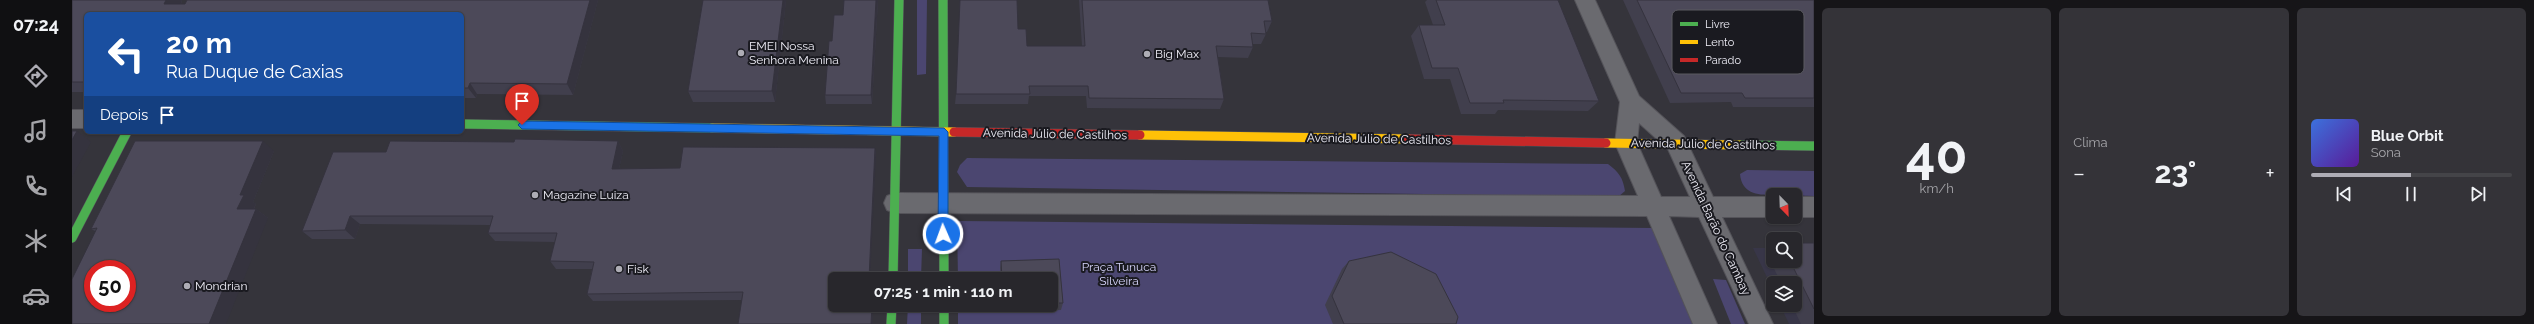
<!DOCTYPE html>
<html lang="pt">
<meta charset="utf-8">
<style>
body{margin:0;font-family:Raleway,sans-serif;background:#343338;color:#f1f3f6;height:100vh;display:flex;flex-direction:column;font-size:15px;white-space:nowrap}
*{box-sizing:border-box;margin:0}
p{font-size:13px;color:#a5a5a9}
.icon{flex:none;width:22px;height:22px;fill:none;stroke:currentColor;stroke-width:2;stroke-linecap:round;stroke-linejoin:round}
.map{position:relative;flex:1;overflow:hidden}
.sheet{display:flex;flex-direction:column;gap:8px;padding:8px;background:#161518;width:720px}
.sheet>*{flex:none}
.top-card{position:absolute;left:12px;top:12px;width:380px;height:122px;border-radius:6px;box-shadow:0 1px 3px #0004,0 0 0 1px #444448;background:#1a4fa0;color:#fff;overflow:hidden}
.needle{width:26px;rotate:157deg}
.controls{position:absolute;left:1694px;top:188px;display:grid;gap:8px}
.controls a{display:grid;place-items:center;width:36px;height:36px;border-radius:6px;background:#28272c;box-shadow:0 1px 3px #0004,0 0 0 1px #444448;font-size:20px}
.speed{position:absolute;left:12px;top:260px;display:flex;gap:8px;font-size:20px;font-weight:700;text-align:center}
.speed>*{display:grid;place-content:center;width:52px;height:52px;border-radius:50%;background:#28272c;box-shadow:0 1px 3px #0004,0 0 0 1px #444448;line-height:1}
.speed .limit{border:6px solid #d22;background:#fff;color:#111}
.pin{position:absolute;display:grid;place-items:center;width:34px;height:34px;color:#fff;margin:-41px -17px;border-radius:50% 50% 50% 0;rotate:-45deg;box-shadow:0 0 4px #0007}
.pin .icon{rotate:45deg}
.me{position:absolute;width:44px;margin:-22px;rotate:358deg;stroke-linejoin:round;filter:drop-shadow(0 0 3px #0008)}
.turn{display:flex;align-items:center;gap:14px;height:84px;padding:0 16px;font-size:18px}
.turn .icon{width:52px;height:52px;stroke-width:2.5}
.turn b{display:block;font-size:28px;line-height:34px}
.then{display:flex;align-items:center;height:38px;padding:0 16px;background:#0003;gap:8px;font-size:15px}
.big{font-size:30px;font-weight:700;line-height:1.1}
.sheet .widget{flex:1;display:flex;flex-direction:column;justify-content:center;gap:6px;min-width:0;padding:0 14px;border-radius:6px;background:#343338}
.sheet .dial{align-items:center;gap:0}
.dial b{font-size:52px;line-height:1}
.song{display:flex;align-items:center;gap:12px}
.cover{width:48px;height:48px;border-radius:6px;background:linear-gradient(135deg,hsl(220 70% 55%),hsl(270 70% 35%))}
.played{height:4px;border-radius:2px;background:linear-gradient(90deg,#aeadb5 50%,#444448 50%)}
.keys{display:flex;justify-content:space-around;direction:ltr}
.heat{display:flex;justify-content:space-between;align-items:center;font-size:22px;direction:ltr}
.sheet .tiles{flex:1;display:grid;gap:8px;grid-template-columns:repeat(3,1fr)}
.trip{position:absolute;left:756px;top:272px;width:230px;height:40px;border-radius:6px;background:#28272c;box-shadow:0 1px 3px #0004,0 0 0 1px #444448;font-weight:700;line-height:40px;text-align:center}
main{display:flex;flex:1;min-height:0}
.menu{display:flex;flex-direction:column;width:72px;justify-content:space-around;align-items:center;background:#101012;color:#a5a5a9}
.menu .icon{width:28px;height:28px}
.menu .active{color:#aeadb5}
.menu b{font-size:18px;color:#f1f3f6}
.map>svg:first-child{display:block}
.built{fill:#383648}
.green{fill:#4b4670}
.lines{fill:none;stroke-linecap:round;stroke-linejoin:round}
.street-casing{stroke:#545359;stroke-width:2}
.fast-casing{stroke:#545359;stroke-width:10}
.slow-casing{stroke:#545359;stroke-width:10}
.jam-casing{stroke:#545359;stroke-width:10}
.street{fill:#6a6a6f;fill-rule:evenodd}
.fast{stroke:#4caf50;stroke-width:9}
.slow{stroke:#ffc107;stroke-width:9}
.jam{stroke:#c62828;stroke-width:9}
.wall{fill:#413f4d}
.shaded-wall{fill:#35333e}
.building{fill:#4c4959;stroke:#35333e;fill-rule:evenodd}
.route{fill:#1a73e8;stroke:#114b97}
.poi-dot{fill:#aeadb5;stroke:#1a1a20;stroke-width:1.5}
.labels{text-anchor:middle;stroke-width:4;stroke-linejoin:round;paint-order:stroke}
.poi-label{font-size:12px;fill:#efeef7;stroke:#1a1a20;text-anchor:start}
.street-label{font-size:12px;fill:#efeef7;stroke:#1a1a20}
.park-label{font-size:12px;fill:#d7d5fb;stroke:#1a1a20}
.key{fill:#1a1a20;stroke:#5a5a60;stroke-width:1}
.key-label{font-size:11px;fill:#efeef7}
</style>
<main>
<nav class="menu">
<b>07:24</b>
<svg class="icon active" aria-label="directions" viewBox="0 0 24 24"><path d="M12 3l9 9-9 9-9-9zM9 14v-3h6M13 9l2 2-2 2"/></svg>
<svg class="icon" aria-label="music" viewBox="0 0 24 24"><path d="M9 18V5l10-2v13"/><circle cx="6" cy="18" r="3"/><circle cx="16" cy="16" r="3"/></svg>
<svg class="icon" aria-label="phone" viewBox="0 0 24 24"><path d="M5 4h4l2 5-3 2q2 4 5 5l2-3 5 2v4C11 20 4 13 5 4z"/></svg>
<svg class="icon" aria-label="climate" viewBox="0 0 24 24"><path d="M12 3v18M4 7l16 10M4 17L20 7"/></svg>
<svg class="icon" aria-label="car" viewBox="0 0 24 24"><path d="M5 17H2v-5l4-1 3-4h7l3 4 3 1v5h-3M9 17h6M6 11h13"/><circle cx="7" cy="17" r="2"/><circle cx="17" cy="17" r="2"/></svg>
</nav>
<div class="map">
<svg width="1742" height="324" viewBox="0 0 1742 324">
<rect width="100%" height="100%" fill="#35343b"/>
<path class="built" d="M1681,248H1701V261H1723L1742,324H1717L1708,305H1723V283H1701V290Z"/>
<path class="green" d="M845,0H855L854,74L845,75Z
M895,158L1536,164C1547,172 1551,178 1553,191L1546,197L895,187L885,172L888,165Z
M1675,170L1742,171V196C1732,196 1723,195 1715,195C1696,195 1670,199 1668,174Z
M885,221L1581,228L1622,324H886V305H979V279H886Z
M836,249H850L849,279H836Z
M1641,279L1654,280L1673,324H1659Z
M836,305H849V324H835Z"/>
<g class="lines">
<g class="street-casing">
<path id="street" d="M1503,0H1523L1567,96L1612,136L1641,197H1701V217H1650L1701,324H1677L1627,217L1597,216L1645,324H1621L1575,216L823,213L815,210L812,203L815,196L823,193L1566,196L1543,143L1548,102ZM1567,123L1596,149L1618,197H1589L1565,143Z
M0,110H14V128H0Z
M1723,197H1742V217H1723Z"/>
</g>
<g class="fast-casing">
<path id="fast" d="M871,0L872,279
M390,124L640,128
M1667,145L1742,146
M0,238L55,132
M821,279L827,0
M872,305V324
M819,324L820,305"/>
</g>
<g class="slow-casing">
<path id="slow" d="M640,128L882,132
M1068,135L1336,139
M1534,143L1667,145"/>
</g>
<g class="jam-casing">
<path id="jam" d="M882,132L1068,135
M1336,139L1534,143"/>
</g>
<use href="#street" class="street"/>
<use href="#fast" class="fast"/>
<use href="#slow" class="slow"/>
<use href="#jam" class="jam"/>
</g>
<path class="wall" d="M0,0H110L109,4H113L115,0H526L501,95L405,94L404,98H390V14H14V92H0Z
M631,0H714L703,102H621L616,91Z
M772,0H806L800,104H754L753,95L760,41L771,15Z
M1007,0H1196L1200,21L1195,32H1194V34L1189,44H1180L1181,47L1176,58L1146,57L1152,99L1148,109L1015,108L1014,96H957L956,104H883L884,94L946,29L955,46H1010Z
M1355,0H1486L1527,101L1516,111L1426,110L1423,114H1389L1378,79H1352L1339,36L1347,25H1361L1353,2Z
M1551,0H1742V107H1661L1659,102L1598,103Z
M546,141L551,151L547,169L608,168L803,148L804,157L763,279L801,307V324H666L670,300L521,301L515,294L520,269H484L478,261L483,242L423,241L416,233L418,225L288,224L283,239H240L230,231L314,152L442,142Z
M202,151L181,202L184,204L182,209H184L196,218L23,231L19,229Z
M1742,243V324H1729L1720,305H1723V283H1709L1694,252L1701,248V261H1723Z
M987,259L991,303L989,310L931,312V305H979V279H929L928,268L929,261Z
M1277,261L1384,324H1261L1253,305L1270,269Z"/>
<path class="shaded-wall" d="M94,0H110L105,14L92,4Z
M518,0H526L501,95L495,84Z
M711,0H714L703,102L700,91Z
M804,0H806L800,104L799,95Z
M398,83L405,94L404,98L396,88Z
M5,131L19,142L0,177V140Z
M191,141L202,151L181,202L184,204L177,218L165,209L168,195Z
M546,141L551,151L545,178L540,169Z
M803,148L804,157L798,279H797Z
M184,209L196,218L154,324H137Z
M278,216L288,224L283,239L273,230Z
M800,305H801V324H799Z"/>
<path class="building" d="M0,0H94L92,4H113L115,0H518L495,84L398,83L396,88H390V14H14V82H0Z
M631,0H711L700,91H616Z
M772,0H804L799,95H753L757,41H760L762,15H771Z
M888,0H945L946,29H954L955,46H1013L1010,0H1196L1200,21H1192L1194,34L1179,33L1181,47L1144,46L1152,99L1017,98L1016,86H957L958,94H884Z
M1364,0H1486L1527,101L1431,100L1432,103H1398L1386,68H1360L1347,25H1373Z
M1565,0H1742V98H1673L1670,93H1609Z
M0,131H5L0,140Z
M443,139L546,141L540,169L608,168L611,147L803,148L797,279H763V305H800L799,324H666L671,292L515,294L522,262L478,261L485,233H416L421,216H278L273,230L230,231L261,152H314L318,141L442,142Z
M63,141H191L168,195H172L165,209H184L137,324H0V279L25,228L19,229ZM21,269H55V303H21Z
M1723,243H1742V309L1718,261H1723Z
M1319,252L1364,274L1386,317L1384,324H1272L1260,296L1277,261Z
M987,259L991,303H979V279H930L929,261Z"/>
<path class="route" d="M450,121L872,128L876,132V234L871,238L866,234L867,136L450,129L446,125Z"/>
<g class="poi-dot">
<circle cx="669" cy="53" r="4"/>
<circle cx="1075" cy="54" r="4"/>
<circle cx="463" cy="195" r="4"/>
<circle cx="547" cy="269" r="4"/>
<circle cx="115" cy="286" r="4"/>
</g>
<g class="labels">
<g class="poi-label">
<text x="677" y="50">EMEI Nossa<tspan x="677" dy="14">Senhora Menina</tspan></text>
<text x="1083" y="58">Big Max</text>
<text x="471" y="199">Magazine Luiza</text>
<text x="555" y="273">Fisk</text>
<text x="123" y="290">Mondrian</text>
</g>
<g class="street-label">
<text transform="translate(983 134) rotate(1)" y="4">Avenida Júlio de Castilhos</text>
<text transform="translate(1307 139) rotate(1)" y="4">Avenida Júlio de Castilhos</text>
<text transform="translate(1631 144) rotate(1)" y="4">Avenida Júlio de Castilhos</text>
<text transform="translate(1644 228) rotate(65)" y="4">Avenida Barão do Cambay</text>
</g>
<g class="park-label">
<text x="1047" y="271">Praça Tunuca<tspan x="1047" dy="14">Silveira</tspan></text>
</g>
</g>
<rect x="1600" y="10" width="132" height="64" rx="6" class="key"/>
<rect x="1608" y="22" width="18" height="4" fill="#4caf50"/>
<rect x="1608" y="40" width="18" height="4" fill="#ffc107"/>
<rect x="1608" y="58" width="18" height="4" fill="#c62828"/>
<g class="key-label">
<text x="1633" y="28">Livre</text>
<text x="1633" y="46">Lento</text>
<text x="1633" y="64">Parado</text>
</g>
</svg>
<div class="controls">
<a><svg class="needle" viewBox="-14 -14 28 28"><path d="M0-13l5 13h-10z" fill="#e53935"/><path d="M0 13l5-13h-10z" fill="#a5a5a9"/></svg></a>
<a><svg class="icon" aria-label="search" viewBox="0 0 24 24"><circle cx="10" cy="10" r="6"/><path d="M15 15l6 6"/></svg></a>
<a><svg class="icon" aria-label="layers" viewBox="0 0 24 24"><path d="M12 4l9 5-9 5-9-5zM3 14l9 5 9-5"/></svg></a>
</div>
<div class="speed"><div class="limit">50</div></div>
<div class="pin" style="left:450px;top:125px;background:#d93025"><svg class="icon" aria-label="arrive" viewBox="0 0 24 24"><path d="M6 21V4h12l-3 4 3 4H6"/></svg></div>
<svg class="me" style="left:871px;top:234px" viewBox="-20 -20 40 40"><circle r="17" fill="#1a73e8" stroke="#fff" stroke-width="3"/><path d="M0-11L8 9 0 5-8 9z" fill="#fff"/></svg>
<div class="trip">07:25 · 1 min · 110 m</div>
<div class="top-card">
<div class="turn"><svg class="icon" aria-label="left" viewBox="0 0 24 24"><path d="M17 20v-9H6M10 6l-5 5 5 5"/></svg><div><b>20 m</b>Rua Duque de Caxias</div></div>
<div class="then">Depois<svg class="icon" aria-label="arrive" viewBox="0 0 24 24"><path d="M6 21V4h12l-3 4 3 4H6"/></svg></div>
</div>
</div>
<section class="sheet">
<div class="tiles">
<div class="widget dial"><b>40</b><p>km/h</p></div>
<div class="widget"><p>Clima</p>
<div class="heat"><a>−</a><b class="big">23°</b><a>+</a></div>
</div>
<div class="widget">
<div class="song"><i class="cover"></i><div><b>Blue Orbit</b><p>Sona</p></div></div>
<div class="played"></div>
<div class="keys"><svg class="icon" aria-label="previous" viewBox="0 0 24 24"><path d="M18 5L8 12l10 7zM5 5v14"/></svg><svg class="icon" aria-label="pause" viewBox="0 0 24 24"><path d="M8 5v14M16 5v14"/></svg><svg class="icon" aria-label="next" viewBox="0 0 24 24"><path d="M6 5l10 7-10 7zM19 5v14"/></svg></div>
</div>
</div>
</section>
</main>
